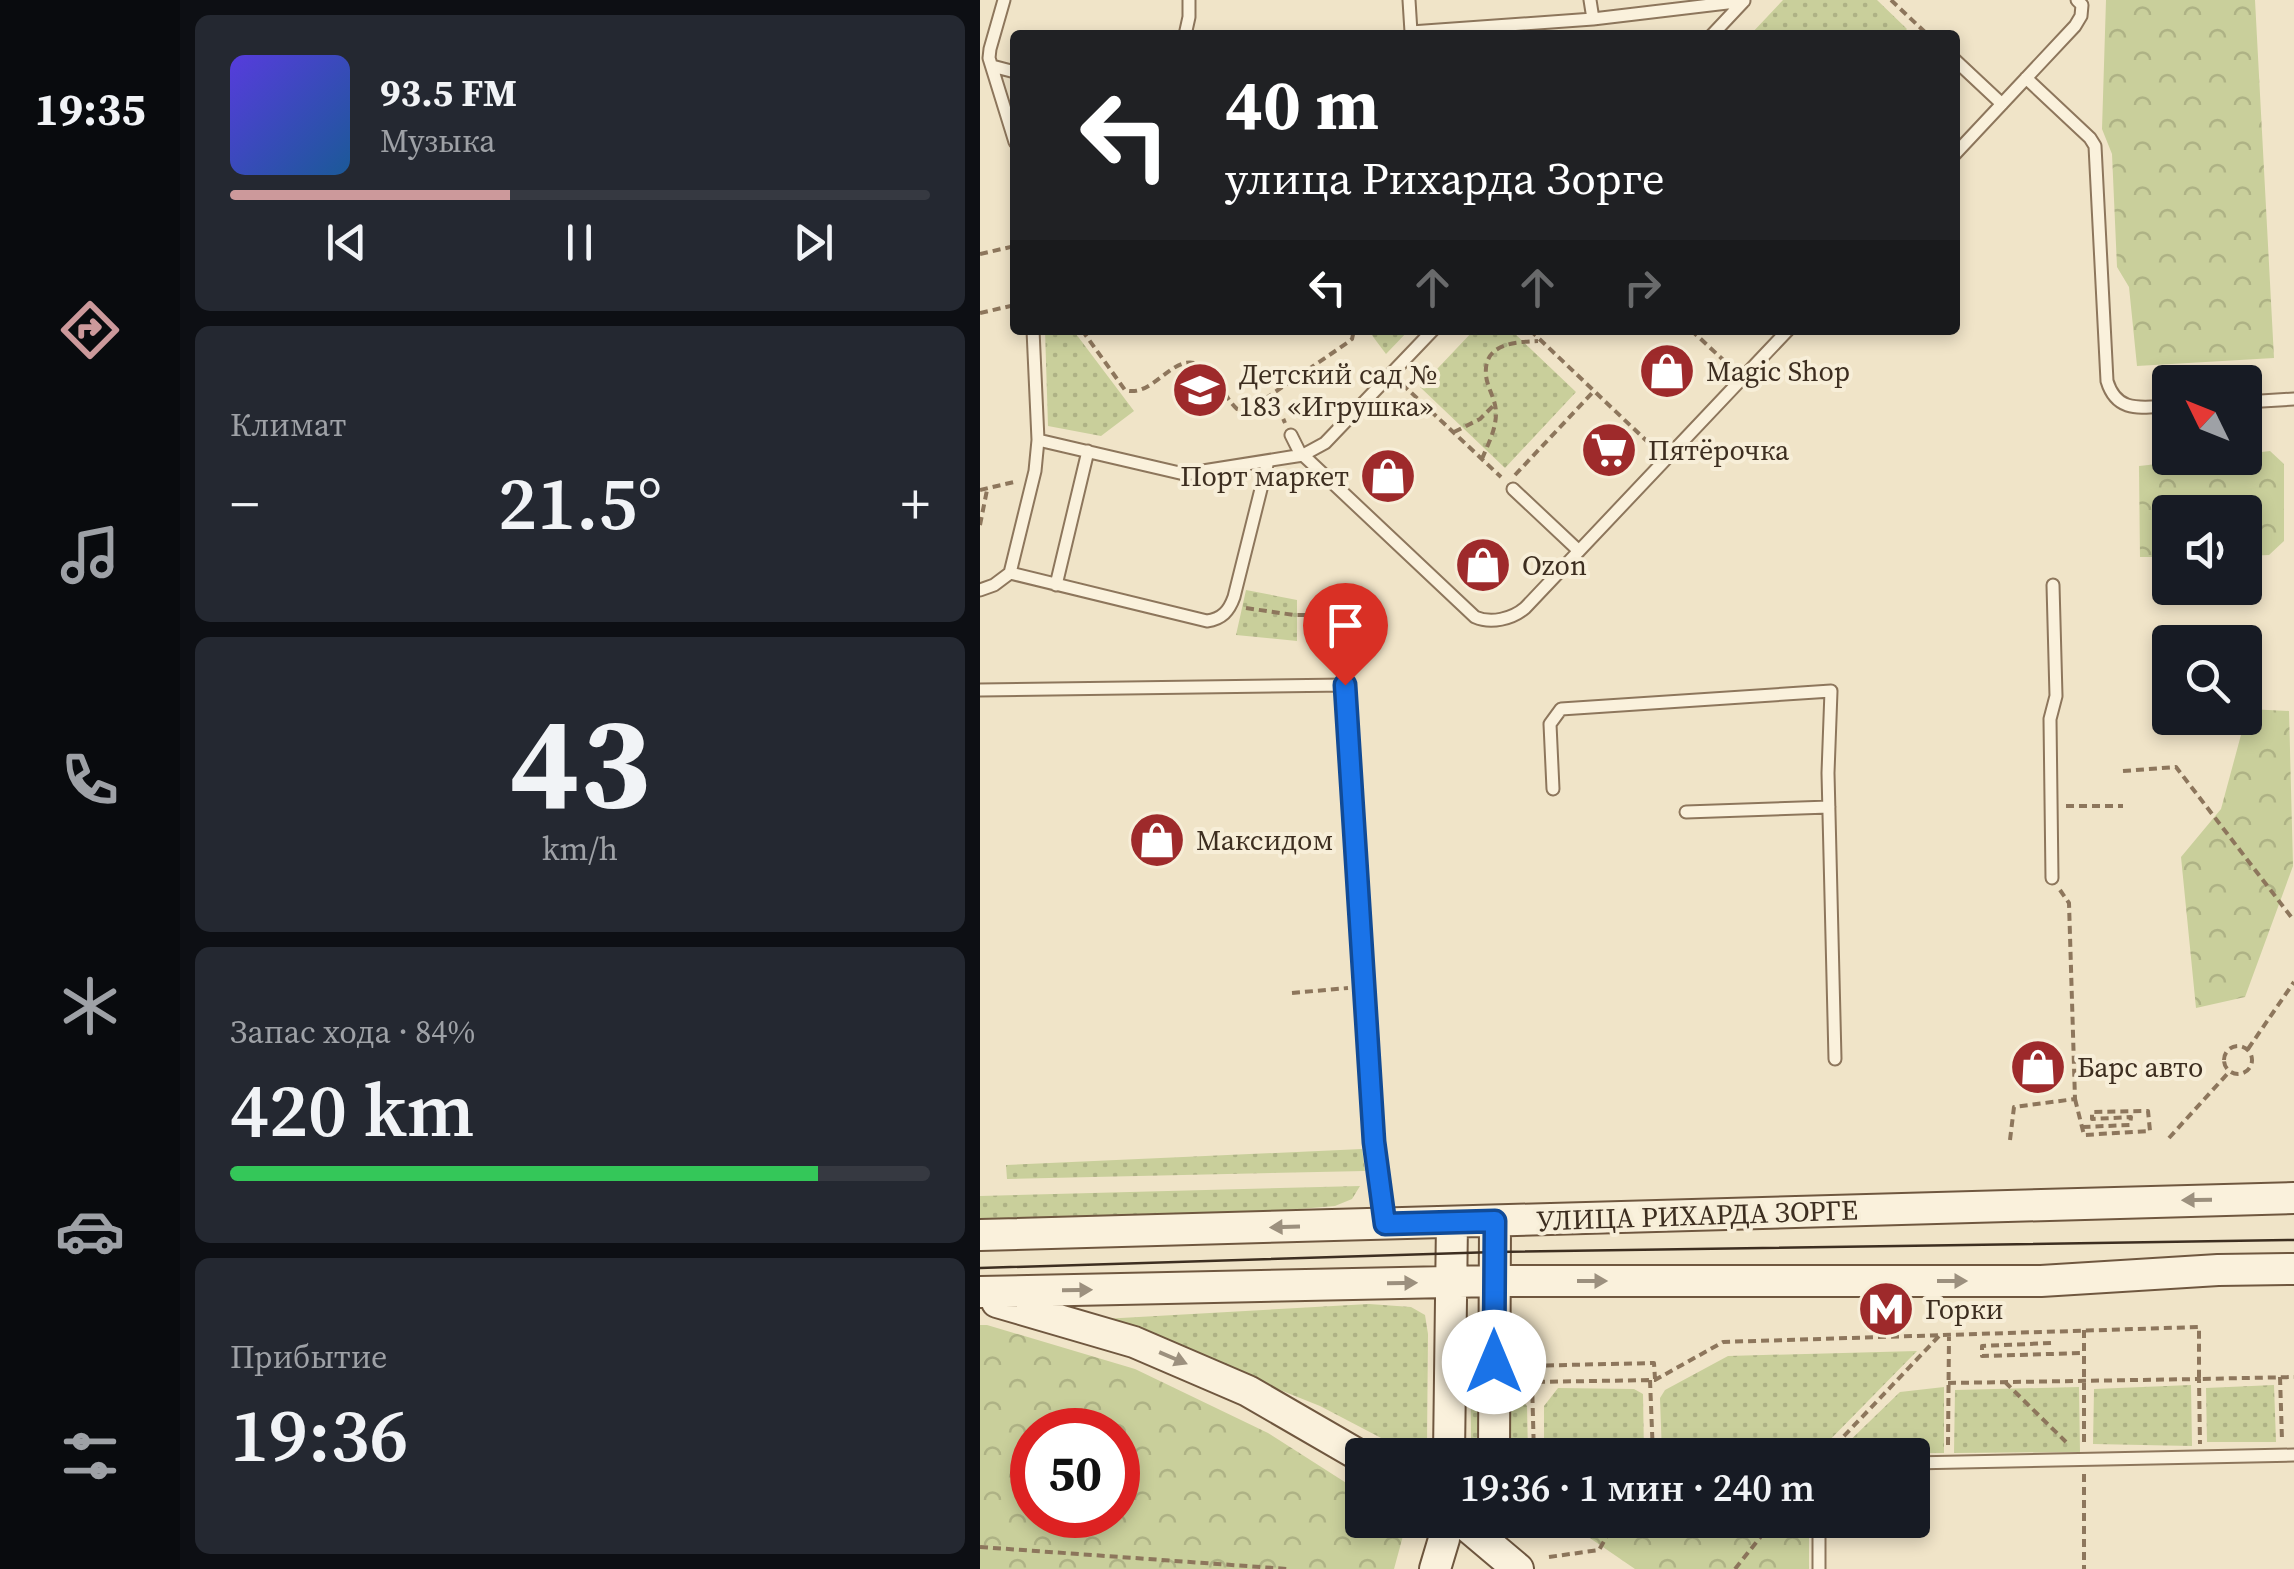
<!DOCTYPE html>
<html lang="ru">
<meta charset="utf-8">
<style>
body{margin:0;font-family:"Source Serif 4",serif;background:#242831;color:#f1f3f6;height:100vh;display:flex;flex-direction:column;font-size:38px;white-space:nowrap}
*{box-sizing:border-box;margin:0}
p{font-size:32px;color:#9ea1a6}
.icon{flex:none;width:55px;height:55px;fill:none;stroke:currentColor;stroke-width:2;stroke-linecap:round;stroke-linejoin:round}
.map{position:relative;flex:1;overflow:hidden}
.sheet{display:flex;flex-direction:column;gap:15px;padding:15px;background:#0d0f14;width:800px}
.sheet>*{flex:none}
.guide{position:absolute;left:30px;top:30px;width:950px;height:305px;border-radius:10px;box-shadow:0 5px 15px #0003;background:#202124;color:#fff;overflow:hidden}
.needle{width:65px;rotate:313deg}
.controls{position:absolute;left:1172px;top:365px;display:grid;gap:20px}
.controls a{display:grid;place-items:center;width:110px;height:110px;border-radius:10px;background:#171b24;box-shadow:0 5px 15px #0003;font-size:50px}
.speed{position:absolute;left:30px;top:1408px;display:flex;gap:20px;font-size:50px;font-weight:700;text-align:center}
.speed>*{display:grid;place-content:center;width:130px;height:130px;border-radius:50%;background:#171b24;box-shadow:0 5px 15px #0003;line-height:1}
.speed .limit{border:15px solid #d22;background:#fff;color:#111}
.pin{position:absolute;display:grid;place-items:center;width:85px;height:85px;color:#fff;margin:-102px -42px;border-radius:50% 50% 50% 0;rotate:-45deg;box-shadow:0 0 10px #0007}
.pin .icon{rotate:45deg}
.me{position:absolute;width:110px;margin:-55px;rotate:0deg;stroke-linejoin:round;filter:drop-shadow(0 0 8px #0008)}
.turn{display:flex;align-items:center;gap:35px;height:210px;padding:0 50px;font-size:45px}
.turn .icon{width:130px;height:130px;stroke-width:2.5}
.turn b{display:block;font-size:70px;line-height:85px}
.lanes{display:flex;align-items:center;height:95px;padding:0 50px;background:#0003;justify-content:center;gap:50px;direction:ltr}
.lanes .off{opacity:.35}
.big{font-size:75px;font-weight:600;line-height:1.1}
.sheet .widget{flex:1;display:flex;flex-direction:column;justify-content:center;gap:15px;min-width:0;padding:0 35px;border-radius:15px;background:#242831}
.sheet .dial{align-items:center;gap:0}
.dial b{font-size:130px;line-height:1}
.song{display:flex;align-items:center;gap:30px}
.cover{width:120px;height:120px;border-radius:15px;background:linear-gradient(135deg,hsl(250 70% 55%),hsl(210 70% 35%))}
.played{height:10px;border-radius:5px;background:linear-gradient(90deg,#cc999b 40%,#363941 40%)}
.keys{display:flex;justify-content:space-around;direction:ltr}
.heat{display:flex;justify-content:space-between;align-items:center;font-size:55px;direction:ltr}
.charge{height:15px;border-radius:8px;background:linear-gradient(90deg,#34c759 84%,#363941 0)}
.trip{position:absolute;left:365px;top:1438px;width:585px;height:100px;border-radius:10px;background:#171b24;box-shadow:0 5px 15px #0003;font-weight:600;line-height:100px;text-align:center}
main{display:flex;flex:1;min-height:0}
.dock{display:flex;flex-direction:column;width:180px;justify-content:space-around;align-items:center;background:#090b0e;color:#9ea1a6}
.dock .icon{width:70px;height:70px}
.dock .on{color:#cc999b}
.dock b{font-size:45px;color:#f1f3f6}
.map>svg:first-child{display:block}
.green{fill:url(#green-dots)}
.forest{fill:url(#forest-crowns);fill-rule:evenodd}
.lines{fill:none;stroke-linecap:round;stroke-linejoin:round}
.lane-casing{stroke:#8d765c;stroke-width:15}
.secondary-casing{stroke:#6f573f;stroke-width:34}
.path{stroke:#8d765c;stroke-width:4;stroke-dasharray:8 5;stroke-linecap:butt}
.lane{stroke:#faf1dc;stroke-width:11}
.secondary{stroke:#faf1dc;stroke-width:30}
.tram{stroke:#3d2e20;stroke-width:2.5}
.oneway{fill:#9c907e}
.route-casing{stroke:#114b97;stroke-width:25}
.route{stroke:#1a73e8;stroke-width:18}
.labels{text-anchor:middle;stroke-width:8;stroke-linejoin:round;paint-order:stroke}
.poi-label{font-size:28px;fill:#3d2e20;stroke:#f7eed8;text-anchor:start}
.street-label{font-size:28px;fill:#3d2e20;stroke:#f7eed8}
</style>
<main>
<nav class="dock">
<b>19:35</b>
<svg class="icon on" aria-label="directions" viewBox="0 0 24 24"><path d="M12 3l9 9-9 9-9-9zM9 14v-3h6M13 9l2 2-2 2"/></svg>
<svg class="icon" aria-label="music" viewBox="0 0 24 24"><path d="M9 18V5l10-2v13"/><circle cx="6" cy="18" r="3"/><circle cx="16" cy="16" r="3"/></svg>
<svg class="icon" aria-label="phone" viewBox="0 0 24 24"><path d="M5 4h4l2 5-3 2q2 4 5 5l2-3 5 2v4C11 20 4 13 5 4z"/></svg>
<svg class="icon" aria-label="climate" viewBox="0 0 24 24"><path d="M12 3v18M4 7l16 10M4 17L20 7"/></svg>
<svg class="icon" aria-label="car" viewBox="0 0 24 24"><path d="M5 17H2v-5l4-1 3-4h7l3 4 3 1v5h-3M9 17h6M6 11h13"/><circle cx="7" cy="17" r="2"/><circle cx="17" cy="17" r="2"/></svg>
<svg class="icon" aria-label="filters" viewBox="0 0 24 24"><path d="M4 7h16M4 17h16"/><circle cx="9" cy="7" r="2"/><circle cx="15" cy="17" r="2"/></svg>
</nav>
<section class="sheet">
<div class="widget">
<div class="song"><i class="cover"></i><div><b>93.5 FM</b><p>Музыка</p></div></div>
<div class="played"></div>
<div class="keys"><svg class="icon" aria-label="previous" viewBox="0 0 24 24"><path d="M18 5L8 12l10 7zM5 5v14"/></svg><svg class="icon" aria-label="pause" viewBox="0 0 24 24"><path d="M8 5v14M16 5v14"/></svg><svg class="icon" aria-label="next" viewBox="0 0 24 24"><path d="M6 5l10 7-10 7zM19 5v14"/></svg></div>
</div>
<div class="widget"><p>Климат</p>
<div class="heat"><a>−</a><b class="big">21.5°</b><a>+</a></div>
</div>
<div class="widget dial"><b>43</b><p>km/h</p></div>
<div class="widget"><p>Запас хода · 84%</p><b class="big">420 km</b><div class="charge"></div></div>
<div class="widget"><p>Прибытие</p><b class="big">19:36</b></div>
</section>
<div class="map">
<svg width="1314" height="1569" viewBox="0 0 1314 1569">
<defs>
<pattern id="green-dots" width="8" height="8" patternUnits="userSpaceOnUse" patternTransform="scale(2.5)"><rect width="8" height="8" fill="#c9cf9b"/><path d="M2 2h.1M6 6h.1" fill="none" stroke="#aeb285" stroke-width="1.8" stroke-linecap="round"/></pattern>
<pattern id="forest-crowns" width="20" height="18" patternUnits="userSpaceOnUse" patternTransform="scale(2.5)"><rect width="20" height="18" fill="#c9cf9b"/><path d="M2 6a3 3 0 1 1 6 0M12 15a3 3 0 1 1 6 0" fill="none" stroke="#aeb285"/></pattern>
</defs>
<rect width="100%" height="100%" fill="#f0e4c8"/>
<path class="green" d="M803,0H897L927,29L921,35H770Z
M65,330H93L154,411L121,436L68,426Z
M388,330H429L406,354Z
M494,330H531L596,392L525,468L440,387Z
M266,590L317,600V641L256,635Z
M382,1149L385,1171L27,1179L26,1165Z
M380,1186L372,1199L355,1206L247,1215L0,1222V1196Z
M389,1304L431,1307L445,1315L448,1334L447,1443L424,1446L405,1440L340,1406L123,1319Z
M493,1316L497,1319L500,1437L495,1439L491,1438L490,1318Z
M937,1351L837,1453L682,1455L680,1398L685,1390L748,1356Z
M1211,1385L1212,1446L1113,1444L1114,1389Z
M1294,1385L1296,1442H1227L1226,1388Z
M964,1387V1453H857L920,1392Z
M1099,1387L1100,1452L974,1453L975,1390Z
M578,1388L654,1389L663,1394L664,1455H564V1406Z
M523,1397H539L547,1406L548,1455H527Z"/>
<path class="forest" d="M1126,0H1275L1294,358L1157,366L1149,287L1137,267L1132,154L1122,129Z
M1290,451L1304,464V541L1289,555L1265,556V512H1190V557H1160L1159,466L1235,458H1265V454Z
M1268,709L1309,711L1313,866L1265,997L1216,1008L1201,857L1241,809Z
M0,1325H7L155,1369L288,1433L382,1493V1520L427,1521L414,1569H0ZM138,1430V1515H52V1430Z
M564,1520H829V1569H655L604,1534L565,1525Z"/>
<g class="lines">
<g class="lane-casing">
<path id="lane" d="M24,0L10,49L9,58L35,142
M429,0L431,32L613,19L764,1
M610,0L613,19
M205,35L209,17V0
M732,35L763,2
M975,60L1022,104
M12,66L35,72
M1046,78L1110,138L1115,146L1127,381C1137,414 1162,407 1190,406
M975,154L1095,26L1101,16L1102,5L1097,0
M1265,402L1314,399
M311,435L321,455
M58,440L204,474L323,455L345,443L453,330
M323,455L495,617C511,624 532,619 545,608L808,330
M533,489L599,551
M30,573L227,621C242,619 249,611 254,597L288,461
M76,585L108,451
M0,590L14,585L30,573L55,471L58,440L53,330
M0,690L365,685L394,1142L404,1220
M573,789L570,724L581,709L851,691L848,773L855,1059
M706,812L849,807
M1072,878L1070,719L1076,696L1073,585
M932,1463L1314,1455
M839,1520V1569"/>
</g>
<g class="secondary-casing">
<path id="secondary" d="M0,1235L1314,1198
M0,1292L515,1281H1061L1238,1270L1314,1269
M17,1302L154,1342L268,1391L382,1457
M469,1455L472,1222
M514,1455L515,1221
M480,1520L538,1569
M455,1569L464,1539L466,1520"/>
</g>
<path class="path" d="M911,0L948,35
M0,254L35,246
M0,313L35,305
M102,330L145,390C174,399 194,349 222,366C237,375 244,397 257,409L267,411L367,343L372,339L374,330
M550,330L673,447
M711,330L752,368
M422,384L521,477
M293,395L305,423
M474,432L500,419L515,404
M502,459C508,444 516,430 516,413C516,399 507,388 506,375C503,343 536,342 558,341
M535,475L614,391
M0,490L34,482
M0,525L7,490
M266,608L314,615H345
M1143,771L1196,767L1312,918
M1086,806H1143
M312,993L368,988
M1244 1060a14 14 0 1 1 28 0a14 14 0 1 1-28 0Z
M1268,1049L1314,982
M1095,1099L1104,1135L1170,1131L1168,1111L1112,1112V1119L1151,1117L1150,1125L1102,1127
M1189,1138L1249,1072
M1030,1140L1034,1107L1095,1099L1089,903L1080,890
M1104,1330V1444
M1071,1343L1002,1346V1356L1104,1353
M540,1366L674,1363L675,1379
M1300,1377L1302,1440
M670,1380L673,1455
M1025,1382L1086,1442
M968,1383L1219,1379L1220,1444
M968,1445L969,1335
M554,1455L552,1382L675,1380L743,1342L1219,1327V1379L1314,1377
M846,1455L960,1335
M1104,1474V1569
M0,1547L308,1569
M569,1557L619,1550L631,1529L776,1520
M755,1569L794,1520"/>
<use href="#lane" class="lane"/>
<use href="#secondary" class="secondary"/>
<path class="tram" d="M0,1268L515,1252L1314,1240"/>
</g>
<defs><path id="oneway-solid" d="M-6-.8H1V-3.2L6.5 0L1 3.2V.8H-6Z" transform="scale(2.5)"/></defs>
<g class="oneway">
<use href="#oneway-solid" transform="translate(1217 1200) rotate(179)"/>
<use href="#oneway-solid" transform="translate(305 1227) rotate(178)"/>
<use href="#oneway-solid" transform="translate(612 1281)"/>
<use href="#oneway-solid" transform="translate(972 1281)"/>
<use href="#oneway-solid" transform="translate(422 1283) rotate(-1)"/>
<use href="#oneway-solid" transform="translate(97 1290) rotate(-1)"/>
<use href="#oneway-solid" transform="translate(193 1358) rotate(23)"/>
</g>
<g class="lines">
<g class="route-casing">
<path id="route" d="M365,685L394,1142L405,1224L515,1221L514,1362"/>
</g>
<use href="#route" class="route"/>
</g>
<defs>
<g id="shop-disc" transform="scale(2.875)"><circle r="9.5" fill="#9e2a2b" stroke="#f7eed8"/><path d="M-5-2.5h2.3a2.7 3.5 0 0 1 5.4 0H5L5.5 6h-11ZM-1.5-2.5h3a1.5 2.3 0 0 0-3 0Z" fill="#fff"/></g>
<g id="school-disc" transform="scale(2.875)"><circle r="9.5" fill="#9e2a2b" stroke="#f7eed8"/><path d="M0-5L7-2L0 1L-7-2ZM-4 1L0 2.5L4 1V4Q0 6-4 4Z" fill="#fff"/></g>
<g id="supermarket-disc" transform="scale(2.875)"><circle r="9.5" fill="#9e2a2b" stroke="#f7eed8"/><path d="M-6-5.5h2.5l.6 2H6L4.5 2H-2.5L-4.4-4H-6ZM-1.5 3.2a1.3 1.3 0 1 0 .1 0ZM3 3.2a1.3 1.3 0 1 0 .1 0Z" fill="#fff"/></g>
<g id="metro-disc" transform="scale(2.875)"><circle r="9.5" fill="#9e2a2b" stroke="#f7eed8"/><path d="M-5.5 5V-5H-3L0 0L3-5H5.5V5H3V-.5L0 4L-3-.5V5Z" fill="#fff"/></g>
</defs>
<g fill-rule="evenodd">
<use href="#shop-disc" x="687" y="371"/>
<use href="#school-disc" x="220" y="390"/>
<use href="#supermarket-disc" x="629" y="450"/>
<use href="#shop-disc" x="408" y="476"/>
<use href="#shop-disc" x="503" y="565"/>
<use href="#shop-disc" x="177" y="840"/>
<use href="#shop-disc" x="1058" y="1067"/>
<use href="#metro-disc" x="906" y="1309"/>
</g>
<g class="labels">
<g class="poi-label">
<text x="726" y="381">Magic Shop</text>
<text x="259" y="384">Детский сад №<tspan x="259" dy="32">183 «Игрушка»</tspan></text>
<text x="668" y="460">Пятёрочка</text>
<text x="369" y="486" text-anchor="end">Порт маркет</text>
<text x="542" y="575">Ozon</text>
<text x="216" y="850">Максидом</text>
<text x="1097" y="1077">Барс авто</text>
<text x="945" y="1319">Горки</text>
</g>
<g class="street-label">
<text transform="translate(717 1215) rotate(-2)" y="10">УЛИЦА РИХАРДА ЗОРГЕ</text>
</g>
</g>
</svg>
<div class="controls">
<a><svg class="needle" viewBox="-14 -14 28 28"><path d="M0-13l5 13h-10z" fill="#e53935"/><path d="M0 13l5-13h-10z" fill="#9ea1a6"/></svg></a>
<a><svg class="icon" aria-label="sound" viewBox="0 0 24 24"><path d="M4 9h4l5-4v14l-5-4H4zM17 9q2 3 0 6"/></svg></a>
<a><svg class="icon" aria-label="search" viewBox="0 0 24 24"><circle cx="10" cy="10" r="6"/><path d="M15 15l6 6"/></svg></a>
</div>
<div class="speed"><div class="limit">50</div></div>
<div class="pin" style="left:365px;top:685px;background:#d93025"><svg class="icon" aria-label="arrive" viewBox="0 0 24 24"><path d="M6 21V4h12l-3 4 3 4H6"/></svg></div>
<svg class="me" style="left:514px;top:1362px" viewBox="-20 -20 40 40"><circle r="19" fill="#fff"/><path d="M0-13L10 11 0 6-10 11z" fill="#1a73e8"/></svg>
<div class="trip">19:36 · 1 мин · 240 m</div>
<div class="guide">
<div class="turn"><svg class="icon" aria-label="left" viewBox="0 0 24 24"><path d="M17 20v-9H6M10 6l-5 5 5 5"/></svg><div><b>40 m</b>улица Рихарда Зорге</div></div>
<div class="lanes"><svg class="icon" aria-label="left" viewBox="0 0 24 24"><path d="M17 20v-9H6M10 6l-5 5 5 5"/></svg><svg class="icon off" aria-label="ahead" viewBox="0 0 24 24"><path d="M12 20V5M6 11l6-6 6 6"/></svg><svg class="icon off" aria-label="ahead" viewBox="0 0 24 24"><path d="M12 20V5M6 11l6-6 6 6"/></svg><svg class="icon off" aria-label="right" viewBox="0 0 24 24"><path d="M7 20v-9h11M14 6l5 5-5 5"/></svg></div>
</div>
</div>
</main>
